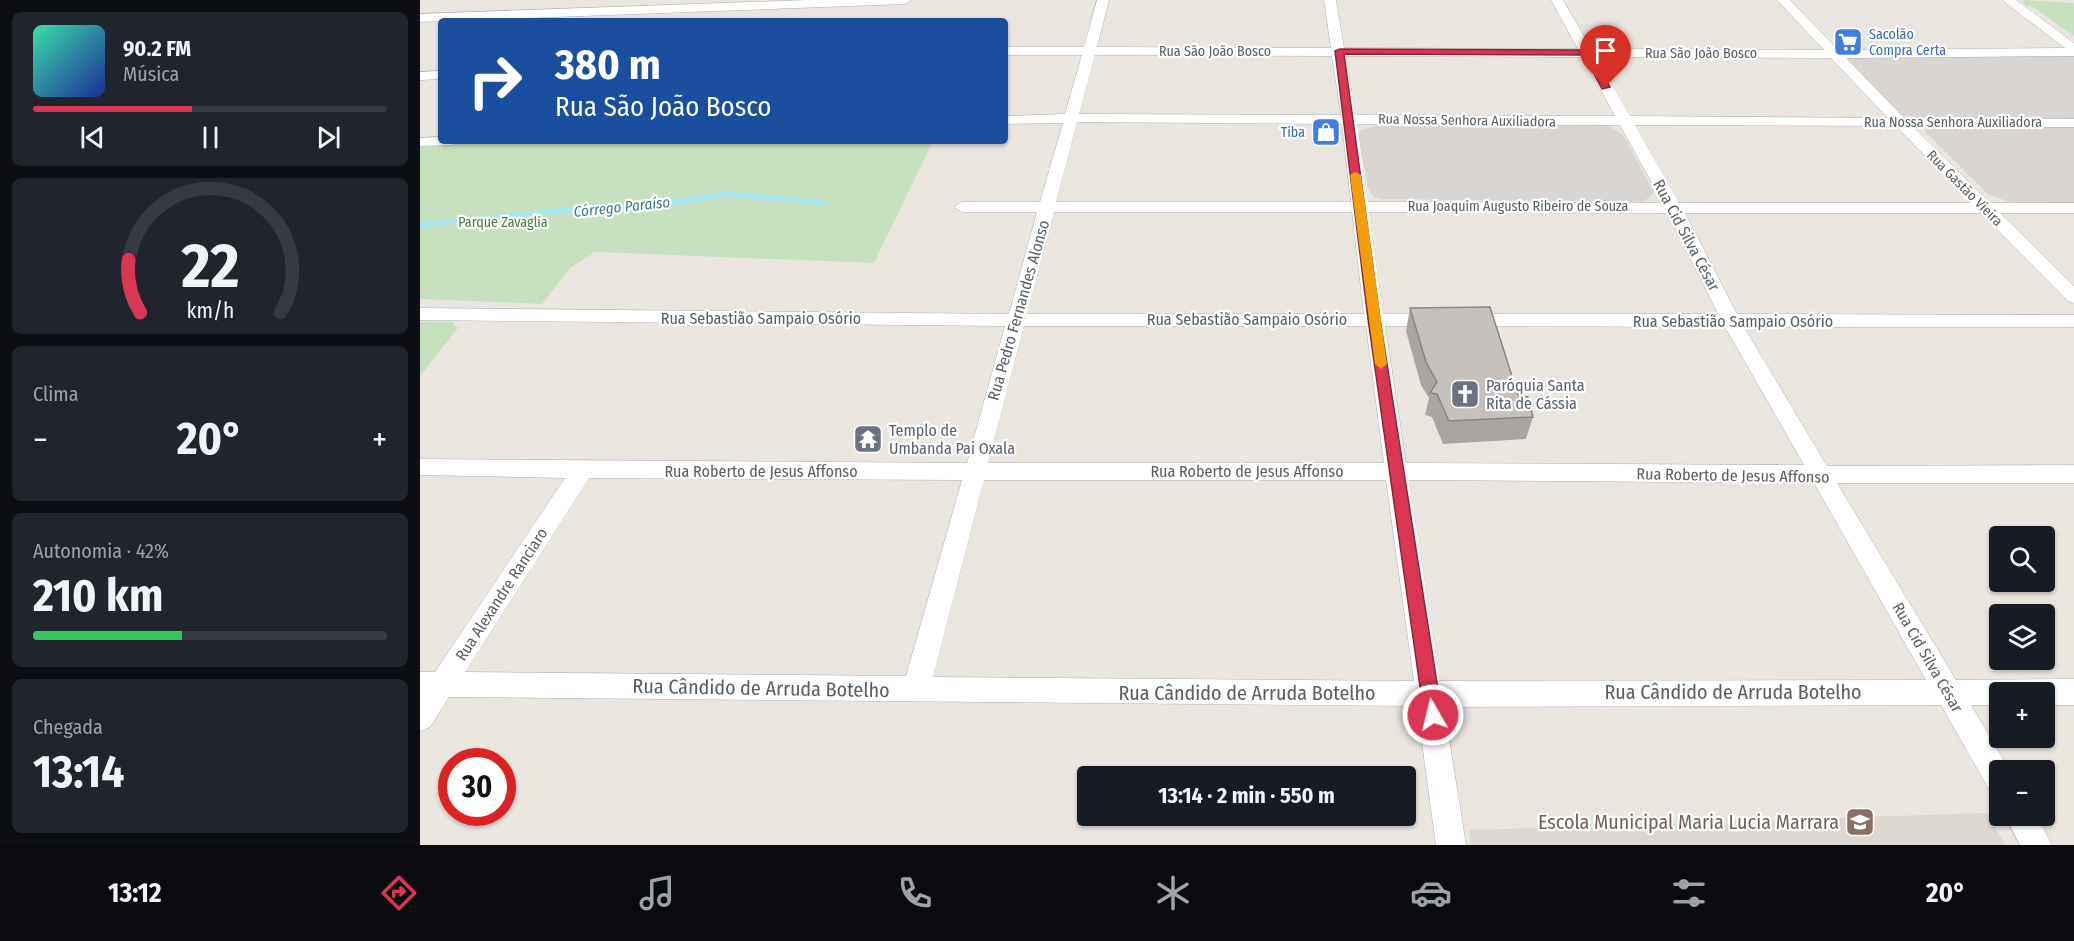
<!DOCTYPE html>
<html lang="pt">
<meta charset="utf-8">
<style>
body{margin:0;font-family:"Fira Sans Condensed",sans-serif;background:#20242c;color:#f1f3f6;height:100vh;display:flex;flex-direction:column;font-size:22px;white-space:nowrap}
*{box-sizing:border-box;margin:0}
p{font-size:20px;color:#9ea1a6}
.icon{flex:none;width:33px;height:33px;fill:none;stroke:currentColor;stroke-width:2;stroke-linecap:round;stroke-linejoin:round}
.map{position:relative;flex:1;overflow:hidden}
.panel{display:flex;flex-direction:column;gap:12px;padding:12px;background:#0d0f14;width:420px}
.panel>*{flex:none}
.hud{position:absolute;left:18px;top:18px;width:570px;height:126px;border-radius:6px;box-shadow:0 2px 4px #0004;background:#1a4fa0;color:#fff;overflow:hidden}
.controls{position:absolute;left:1569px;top:526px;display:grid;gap:12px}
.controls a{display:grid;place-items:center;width:66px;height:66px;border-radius:6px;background:#171b24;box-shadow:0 2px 4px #0004;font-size:30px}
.speed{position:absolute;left:18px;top:748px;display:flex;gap:12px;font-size:30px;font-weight:700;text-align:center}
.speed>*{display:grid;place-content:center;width:78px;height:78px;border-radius:50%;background:#171b24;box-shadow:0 2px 4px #0004;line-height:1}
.speed .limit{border:9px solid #d22;background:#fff;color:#111}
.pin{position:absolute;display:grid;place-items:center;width:51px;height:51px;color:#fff;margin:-62px -26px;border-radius:50% 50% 50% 0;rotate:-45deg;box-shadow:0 0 6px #0007}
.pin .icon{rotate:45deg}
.me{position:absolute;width:66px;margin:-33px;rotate:352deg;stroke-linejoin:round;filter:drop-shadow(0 0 4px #0008)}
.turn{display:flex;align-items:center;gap:21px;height:126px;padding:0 18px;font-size:27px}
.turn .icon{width:78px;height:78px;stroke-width:2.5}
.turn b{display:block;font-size:42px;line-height:51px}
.big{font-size:45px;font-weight:700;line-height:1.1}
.panel .widget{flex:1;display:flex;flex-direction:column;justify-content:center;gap:9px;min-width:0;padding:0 21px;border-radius:9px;background:#20242c}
.panel .dial{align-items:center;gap:0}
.dial svg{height:156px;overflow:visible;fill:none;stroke:#363941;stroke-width:7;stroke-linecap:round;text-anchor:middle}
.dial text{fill:#f1f3f6;stroke:none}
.song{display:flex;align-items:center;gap:18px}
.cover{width:72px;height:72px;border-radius:9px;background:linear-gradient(135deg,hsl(160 70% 55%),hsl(230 70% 35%))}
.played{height:6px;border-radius:3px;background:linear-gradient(90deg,#da3654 45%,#363941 45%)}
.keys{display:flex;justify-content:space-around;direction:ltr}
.heat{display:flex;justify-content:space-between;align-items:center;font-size:33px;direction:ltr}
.charge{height:9px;border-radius:4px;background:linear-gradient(90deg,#34c759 42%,#363941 0)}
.trip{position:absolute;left:657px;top:766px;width:339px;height:60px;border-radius:6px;background:#171b24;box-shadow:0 2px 4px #0004;font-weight:700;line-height:60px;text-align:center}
.dock{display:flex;height:96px;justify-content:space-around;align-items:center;background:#090b0e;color:#9ea1a6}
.dock .icon{width:42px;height:42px}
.dock .current{color:#da3654}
.dock b{font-size:27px;color:#f1f3f6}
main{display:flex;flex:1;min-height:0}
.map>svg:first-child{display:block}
.industrial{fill:#d9d5d2}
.education{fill:#ddd7d1}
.green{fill:#c7e1be}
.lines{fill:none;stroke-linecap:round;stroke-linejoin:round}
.stream{stroke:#a3e8f8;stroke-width:4.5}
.minor-casing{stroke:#acb0b2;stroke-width:1}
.minor{fill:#fff;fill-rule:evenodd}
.wall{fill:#aaa5a2}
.building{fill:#c6c0bc;stroke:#8b8684;stroke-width:1.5}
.route{fill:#da3654;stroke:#8e2337;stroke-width:1.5}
.slow{fill:#f59e0b}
.labels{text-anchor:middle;stroke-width:4.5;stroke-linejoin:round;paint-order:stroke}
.far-shop-label{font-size:14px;fill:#366cbe;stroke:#fff;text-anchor:start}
.far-street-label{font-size:14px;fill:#595e60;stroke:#fff}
.far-park-label{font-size:14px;fill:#487e3a;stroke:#fff}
.far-water-label{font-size:15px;font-style:italic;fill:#3b788e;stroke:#fff}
.street-label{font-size:16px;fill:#595e60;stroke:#fff}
.worship-label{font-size:16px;fill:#5b616d;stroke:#fff;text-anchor:start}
.near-street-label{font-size:20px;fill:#595e60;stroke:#fff}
.near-education-label{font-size:20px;fill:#785e54;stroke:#fff;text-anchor:end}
</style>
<main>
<section class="panel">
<div class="widget">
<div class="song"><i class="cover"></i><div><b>90.2 FM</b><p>Música</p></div></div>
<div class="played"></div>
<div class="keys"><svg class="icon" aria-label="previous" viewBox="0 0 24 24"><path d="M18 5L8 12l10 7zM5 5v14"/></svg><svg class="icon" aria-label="pause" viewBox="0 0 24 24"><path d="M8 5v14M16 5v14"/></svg><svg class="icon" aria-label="next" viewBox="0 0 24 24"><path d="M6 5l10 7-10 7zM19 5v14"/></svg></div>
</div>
<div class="widget dial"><svg viewBox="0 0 100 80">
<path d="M14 69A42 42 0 1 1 86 69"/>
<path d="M14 69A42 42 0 0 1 8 42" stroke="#da3654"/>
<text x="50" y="56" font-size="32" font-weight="700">22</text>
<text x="50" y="72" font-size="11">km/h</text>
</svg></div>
<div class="widget"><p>Clima</p>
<div class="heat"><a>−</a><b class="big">20°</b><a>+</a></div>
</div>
<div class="widget"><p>Autonomia · 42%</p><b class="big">210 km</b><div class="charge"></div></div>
<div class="widget"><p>Chegada</p><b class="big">13:14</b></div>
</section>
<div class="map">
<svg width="1654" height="845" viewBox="0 0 1654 845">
<rect width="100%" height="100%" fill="#ebe5e0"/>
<path class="industrial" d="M1654,56V120L1497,119L1486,117L1480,114L1427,58Z
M1177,123L1188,125L1203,135L1234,192L1226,200L1219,202L962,199L954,197L949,191L938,135L941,130L959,126Z
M1518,125L1654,127V203L1589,202L1568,194L1504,131L1508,127Z"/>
<path class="education" d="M1567,813L1585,845H1051L1049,830Z"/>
<path class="green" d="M1605,0L1654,3V36L1610,5L1607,6L1602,2Z
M89,141H513L454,263L175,252L150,268L122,304L0,299V145Z
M0,322H32L38,328L0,376Z"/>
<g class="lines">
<path class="stream" d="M0,225L134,211L241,204L308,194L404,203"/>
<g class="minor-casing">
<path id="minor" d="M389,0H491L485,4L0,22V14Z
M677,0H689L677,47L911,48L904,0H916L924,48L1158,49L1131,0H1143L1171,49L1404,50L1357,0H1370L1418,50L1645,48L1582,0H1596L1654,43V56L1426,58L1484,118L1654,119V127H1493L1570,203H1654V213H1580L1654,286V303L1648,301L1561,213H1265L1317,314L1654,315V327H1324L1407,466L1654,465V483H1417L1536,680L1654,679V705H1624V693H1580V705H1551L1590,771H1580V795L1570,791L1521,705L1024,707L1046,845H1016L997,706L29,697L10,727L0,731V672H15L145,478L0,475V459L547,463L585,326L0,320V308L589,314L617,212H542L534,207L542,202H620L643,123L585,124V116L645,114L662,55H585V47H664ZM675,55L912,56L921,115L659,114ZM925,56L1163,57L1195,116L936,115ZM1176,57L1411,58L1468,118L1210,116ZM657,122L922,124L931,202H636ZM937,124L1200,125L1243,203L948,202ZM1215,125L1476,126L1551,203H1259ZM634,212H932L944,314H607ZM949,212L1248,213L1298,314H1048L1041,316L1039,320L1041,324L1048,326L1305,327L1384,465L986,463L965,326H1016L1023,324L1025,320L1023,316L1016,314H963ZM604,326H946L964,463H568ZM169,478L542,480L486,676L45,672ZM564,480H966L994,681L513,677ZM989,480L1394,483L1506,680L1020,681Z
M21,71V79L0,80V72Z
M21,137V141H40L33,145L0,146V138Z
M1585,816H1617L1632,845H1600Z"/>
</g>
<use href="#minor" class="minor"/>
</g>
<path class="wall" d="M990,308L1098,395L1113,417L1106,439L1023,444L1012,417L1005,415L1009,398L1001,385L986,331Z"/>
<path class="building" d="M1070,307L1098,395L1108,397L1113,417L1029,421L1017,394L1010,393L1017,382L1006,362L990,308Z"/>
<path class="route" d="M920,49L1167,50L1171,52L1190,87L1182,89L1164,55L924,54L960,319L1022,715L1020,721L1013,724L1007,721L1004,715L948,319L915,51Z"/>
<path class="slow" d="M935,172L941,175L967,364L961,369L955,364L930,175Z"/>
<defs>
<g id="supermarket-square" transform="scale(1.5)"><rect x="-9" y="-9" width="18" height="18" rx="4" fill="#3f7fe0" stroke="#fff"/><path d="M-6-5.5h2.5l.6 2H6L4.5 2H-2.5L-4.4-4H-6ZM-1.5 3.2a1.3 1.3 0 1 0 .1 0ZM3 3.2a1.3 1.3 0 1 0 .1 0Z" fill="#fff"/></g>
<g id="shop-square" transform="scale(1.5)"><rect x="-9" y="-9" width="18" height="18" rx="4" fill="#3f7fe0" stroke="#fff"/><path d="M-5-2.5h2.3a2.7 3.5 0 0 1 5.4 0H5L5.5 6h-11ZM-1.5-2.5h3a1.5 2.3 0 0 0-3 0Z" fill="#fff"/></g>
<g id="church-square" transform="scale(1.5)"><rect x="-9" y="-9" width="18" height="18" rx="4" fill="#6b7280" stroke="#fff"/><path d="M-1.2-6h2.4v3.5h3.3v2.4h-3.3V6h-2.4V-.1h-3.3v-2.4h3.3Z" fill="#fff"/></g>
<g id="temple-square" transform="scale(1.5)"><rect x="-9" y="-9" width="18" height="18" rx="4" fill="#6b7280" stroke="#fff"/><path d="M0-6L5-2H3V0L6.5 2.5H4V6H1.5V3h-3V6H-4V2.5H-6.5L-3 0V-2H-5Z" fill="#fff"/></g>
<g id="school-square" transform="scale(1.5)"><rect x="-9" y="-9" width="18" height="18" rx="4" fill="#8d6e63" stroke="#fff"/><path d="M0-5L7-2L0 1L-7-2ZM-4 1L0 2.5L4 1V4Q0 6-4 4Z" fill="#fff"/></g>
</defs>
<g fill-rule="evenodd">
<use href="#supermarket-square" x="1428" y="42"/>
<use href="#shop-square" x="906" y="132"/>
<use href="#church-square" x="1045" y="394"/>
<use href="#temple-square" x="448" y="439"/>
<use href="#school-square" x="1440" y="822"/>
</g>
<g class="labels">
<g class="far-shop-label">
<text x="1449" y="39">Sacolão<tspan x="1449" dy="16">Compra Certa</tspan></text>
<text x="885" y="137" text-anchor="end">Tiba</text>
</g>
<g class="far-street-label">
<text x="795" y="56">Rua São João Bosco</text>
<text x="1281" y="58">Rua São João Bosco</text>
<text transform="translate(1047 120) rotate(1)" y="5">Rua Nossa Senhora Auxiliadora</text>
<text x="1533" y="127">Rua Nossa Senhora Auxiliadora</text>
<text transform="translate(1545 188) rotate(45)" y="5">Rua Gastão Vieira</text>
<text x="1098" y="211">Rua Joaquim Augusto Ribeiro de Souza</text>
</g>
<g class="far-park-label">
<text x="83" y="227">Parque Zavaglia</text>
</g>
<g class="far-water-label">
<text transform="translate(202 207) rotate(-6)" y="5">Córrego Paraíso</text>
</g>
<g class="street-label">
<text transform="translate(1267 235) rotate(62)" y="6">Rua Cid Silva César</text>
<text transform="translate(598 310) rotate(-74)" y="6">Rua Pedro Fernandes Alonso</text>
<text x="341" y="324">Rua Sebastião Sampaio Osório</text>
<text x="827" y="325">Rua Sebastião Sampaio Osório</text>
<text x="1313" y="327">Rua Sebastião Sampaio Osório</text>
<text x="341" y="477">Rua Roberto de Jesus Affonso</text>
<text x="827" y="477">Rua Roberto de Jesus Affonso</text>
<text transform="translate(1313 475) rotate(1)" y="6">Rua Roberto de Jesus Affonso</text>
<text transform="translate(81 594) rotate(-57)" y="6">Rua Alexandre Ranciaro</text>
<text transform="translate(1508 657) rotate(60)" y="6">Rua Cid Silva César</text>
</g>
<g class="worship-label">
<text x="1066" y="391">Paróquia Santa<tspan x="1066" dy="18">Rita de Cássia</tspan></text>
<text x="469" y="436">Templo de<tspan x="469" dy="18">Umbanda Pai Oxala</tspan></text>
</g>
<g class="near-street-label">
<text transform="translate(341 688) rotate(1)" y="7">Rua Cândido de Arruda Botelho</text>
<text x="1313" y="699">Rua Cândido de Arruda Botelho</text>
<text x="827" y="700">Rua Cândido de Arruda Botelho</text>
</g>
<g class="near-education-label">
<text x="1419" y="829">Escola Municipal Maria Lucia Marrara</text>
</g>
</g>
</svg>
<div class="controls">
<a><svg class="icon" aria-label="search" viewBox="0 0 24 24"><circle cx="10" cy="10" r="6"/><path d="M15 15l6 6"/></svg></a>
<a><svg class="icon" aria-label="layers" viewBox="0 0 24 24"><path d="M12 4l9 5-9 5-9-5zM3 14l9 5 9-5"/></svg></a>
<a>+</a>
<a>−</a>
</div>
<div class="speed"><div class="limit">30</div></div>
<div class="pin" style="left:1186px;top:87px;background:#d93025"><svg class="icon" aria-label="arrive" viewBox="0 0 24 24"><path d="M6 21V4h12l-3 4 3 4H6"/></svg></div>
<svg class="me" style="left:1013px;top:715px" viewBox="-20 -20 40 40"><circle r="17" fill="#da3654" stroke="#fff" stroke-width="3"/><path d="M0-11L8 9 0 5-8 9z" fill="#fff"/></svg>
<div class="trip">13:14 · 2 min · 550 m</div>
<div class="hud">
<div class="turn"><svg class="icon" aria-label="right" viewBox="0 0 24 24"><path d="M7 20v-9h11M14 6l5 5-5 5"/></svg><div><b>380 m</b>Rua São João Bosco</div></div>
</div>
</div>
</main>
<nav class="dock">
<b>13:12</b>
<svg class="icon current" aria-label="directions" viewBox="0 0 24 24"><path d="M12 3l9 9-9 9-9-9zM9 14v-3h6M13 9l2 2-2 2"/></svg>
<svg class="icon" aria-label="music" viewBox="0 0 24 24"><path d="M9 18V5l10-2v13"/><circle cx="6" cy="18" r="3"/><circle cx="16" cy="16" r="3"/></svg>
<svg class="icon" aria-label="phone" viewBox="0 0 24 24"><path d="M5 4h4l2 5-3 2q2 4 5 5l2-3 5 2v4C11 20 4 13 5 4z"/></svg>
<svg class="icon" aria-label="climate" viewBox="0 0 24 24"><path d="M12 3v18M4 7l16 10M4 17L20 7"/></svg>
<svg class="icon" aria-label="car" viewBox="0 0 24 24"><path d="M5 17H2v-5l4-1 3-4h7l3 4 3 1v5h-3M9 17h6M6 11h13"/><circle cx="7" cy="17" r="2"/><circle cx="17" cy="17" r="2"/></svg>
<svg class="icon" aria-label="filters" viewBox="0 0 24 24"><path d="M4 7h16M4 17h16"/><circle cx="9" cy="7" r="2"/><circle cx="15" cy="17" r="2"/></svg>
<b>20°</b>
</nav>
